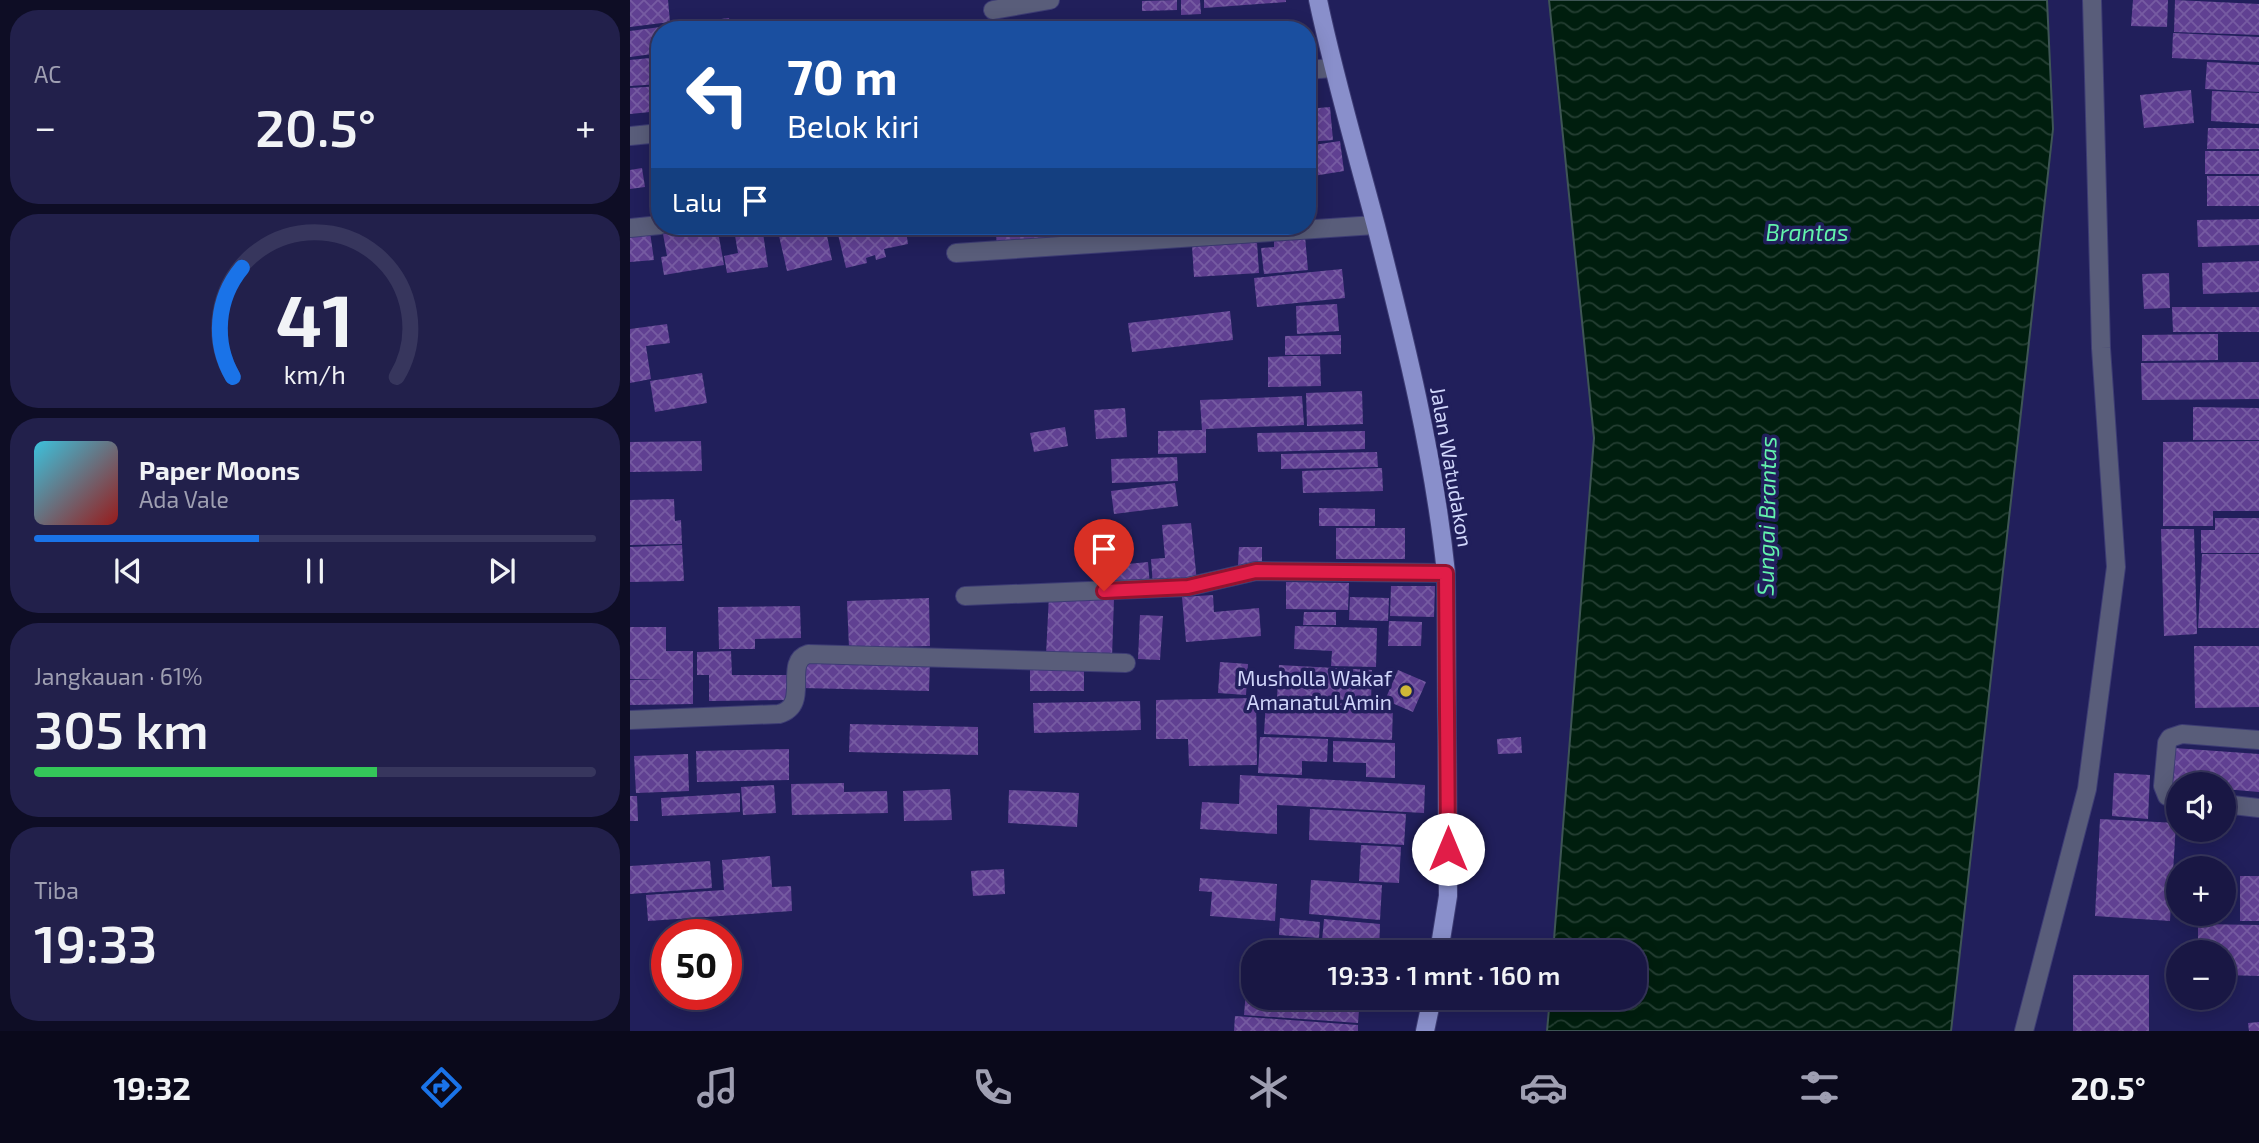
<!DOCTYPE html>
<html lang="id">
<meta charset="utf-8">
<style>
body{margin:0;font-family:"Exo 2",sans-serif;background:#22204b;color:#f1f3f6;height:100vh;display:flex;flex-direction:column;font-size:26px;white-space:nowrap}
*{box-sizing:border-box;margin:0}
p{font-size:23px;color:#9f9fb2}
.icon{flex:none;width:38px;height:38px;fill:none;stroke:currentColor;stroke-width:2;stroke-linecap:round;stroke-linejoin:round}
.map{position:relative;flex:1;overflow:hidden}
.sheet{display:flex;flex-direction:column;gap:10px;padding:10px;background:#0e0d25;width:630px}
.sheet>*{flex:none}
.guide{position:absolute;left:21px;top:21px;width:665px;height:214px;border-radius:28px;box-shadow:0 4px 18px #0003,0 0 0 2px #37365d;background:#1a4fa0;color:#fff;overflow:hidden}
.tools{position:absolute;left:1536px;top:772px;display:grid;gap:14px}
.tools a{display:grid;place-items:center;width:70px;height:70px;border-radius:50%;background:#191744;box-shadow:0 4px 18px #0003,0 0 0 2px #37365d;font-size:35px}
.speed{position:absolute;left:21px;top:919px;display:flex;gap:14px;font-size:35px;font-weight:700;text-align:center}
.speed>*{display:grid;place-content:center;width:91px;height:91px;border-radius:50%;background:#191744;box-shadow:0 4px 18px #0003,0 0 0 2px #37365d;line-height:1}
.speed .limit{border:10px solid #d22;background:#fff;color:#111}
.pin{position:absolute;display:grid;place-items:center;width:60px;height:60px;color:#fff;margin:-72px -30px;border-radius:50% 50% 50% 0;rotate:-45deg;box-shadow:0 0 7px #0007}
.pin .icon{rotate:45deg}
.me{position:absolute;width:77px;margin:-38px;rotate:0deg;stroke-linejoin:round;filter:drop-shadow(0 0 5px #0008)}
.turn{display:flex;align-items:center;gap:24px;height:147px;padding:0 21px;font-size:32px}
.turn .icon{width:91px;height:91px;stroke-width:2.5}
.turn b{display:block;font-size:49px;line-height:60px}
.then{display:flex;align-items:center;height:66px;padding:0 21px;background:#0003;gap:14px;font-size:26px}
.big{font-size:52px;font-weight:600;line-height:1.1}
.sheet .widget{flex:1;display:flex;flex-direction:column;justify-content:center;gap:10px;min-width:0;padding:0 24px;border-radius:28px;background:#22204b}
.sheet .dial{align-items:center;gap:0}
.dial svg{height:182px;overflow:visible;fill:none;stroke:#37365d;stroke-width:7;stroke-linecap:round;text-anchor:middle}
.dial text{fill:#f1f3f6;stroke:none}
.song{display:flex;align-items:center;gap:21px}
.cover{width:84px;height:84px;border-radius:10px;background:linear-gradient(135deg,hsl(190 70% 55%),hsl(0 70% 35%))}
.played{height:7px;border-radius:4px;background:linear-gradient(90deg,#1a73e8 40%,#37365d 40%)}
.keys{display:flex;justify-content:space-around;direction:ltr}
.heat{display:flex;justify-content:space-between;align-items:center;font-size:38px;direction:ltr}
.charge{height:10px;border-radius:5px;background:linear-gradient(90deg,#34c759 61%,#37365d 0)}
.trip{position:absolute;left:611px;top:940px;width:406px;height:70px;border-radius:28px;background:#191744;box-shadow:0 4px 18px #0003,0 0 0 2px #37365d;font-weight:600;line-height:70px;text-align:center}
.menu{display:flex;height:112px;justify-content:space-around;align-items:center;background:#0a091b;color:#9f9fb2}
.menu .icon{width:49px;height:49px}
.menu .current{color:#1a73e8}
.menu b{font-size:32px;color:#f1f3f6}
main{display:flex;flex:1;min-height:0}
.map>svg:first-child{display:block}
.water{fill:url(#water-waves);stroke:#3e5555;stroke-width:2}
.building{fill:url(#building-cross-hatch)}
.lines{fill:none;stroke-linecap:round;stroke-linejoin:round}
.minor-casing{stroke:#3d3c74;stroke-width:20}
.major-casing{stroke:#3d3c74;stroke-width:20}
.minor{stroke:#595d7a;stroke-width:18}
.major{stroke:#898fcb;stroke-width:18}
.route-casing{stroke:#92132f;stroke-width:18}
.route{stroke:#e11d48;stroke-width:12}
.poi-dot{fill:#cfb837;stroke:#211f5b;stroke-width:2.5}
.labels{text-anchor:middle;stroke-width:7;stroke-linejoin:round;paint-order:stroke}
.street-label{font-size:21px;fill:#d0d5fa;stroke:#211f5b}
.poi-label{font-size:21px;fill:#d0d5fa;stroke:#211f5b;text-anchor:end}
.water-label{font-size:23px;font-style:italic;fill:#62f2ac;stroke:#211f5b}
</style>
<main>
<section class="sheet">
<div class="widget"><p>AC</p>
<div class="heat"><a>−</a><b class="big">20.5°</b><a>+</a></div>
</div>
<div class="widget dial"><svg viewBox="0 0 100 80">
<path d="M14 69A42 42 0 1 1 86 69"/>
<path d="M14 69A42 42 0 0 1 18 21" stroke="#1a73e8"/>
<text x="50" y="56" font-size="32" font-weight="700">41</text>
<text x="50" y="72" font-size="11">km/h</text>
</svg></div>
<div class="widget">
<div class="song"><i class="cover"></i><div><b>Paper Moons</b><p>Ada Vale</p></div></div>
<div class="played"></div>
<div class="keys"><svg class="icon" aria-label="previous" viewBox="0 0 24 24"><path d="M18 5L8 12l10 7zM5 5v14"/></svg><svg class="icon" aria-label="pause" viewBox="0 0 24 24"><path d="M8 5v14M16 5v14"/></svg><svg class="icon" aria-label="next" viewBox="0 0 24 24"><path d="M6 5l10 7-10 7zM19 5v14"/></svg></div>
</div>
<div class="widget"><p>Jangkauan · 61%</p><b class="big">305 km</b><div class="charge"></div></div>
<div class="widget"><p>Tiba</p><b class="big">19:33</b></div>
</section>
<div class="map">
<svg width="1629" height="1031" viewBox="0 0 1629 1031">
<defs>
<pattern id="water-waves" width="16" height="10" patternUnits="userSpaceOnUse" patternTransform="scale(1.75)"><rect width="16" height="10" fill="#001e0e"/><path d="M0 5q4-4 8 0t8 0" fill="none" stroke="#243e32"/></pattern>
<pattern id="building-cross-hatch" width="8" height="8" patternUnits="userSpaceOnUse" patternTransform="scale(1.75)"><rect width="8" height="8" fill="#604092"/><path d="M0 0l8 8M0 8l8-8" fill="none" stroke="#765ba2"/></pattern>
</defs>
<rect width="100%" height="100%" fill="#211f5b"/>
<path class="water" d="M919,0H1417L1423,129L1321,1031H917L920,998H1004V952H923L964,438Z"/>
<path class="building" d="M0,0H38L40,22L0,27Z
M547,0V10L512,11V1Z
M551,0H570L571,14L551,15Z
M574,0H656V2L574,8Z
M1503,0H1538L1537,27L1501,26Z
M1545,0L1629,4V35L1544,32Z
M99,18L101,30H30V53L0,57V31Z
M1543,33L1629,37V62L1542,58Z
M30,57V84L0,86V60Z
M1577,62L1629,65V92L1575,89Z
M677,76H681L684,106L677,107Z
M30,86V111L0,114V88Z
M1561,90L1564,123L1514,128L1510,95Z
M1582,91L1629,93V124L1581,121Z
M700,107L703,140L677,142V109Z
M1578,128H1629V149H1577Z
M710,141L714,171L677,177V146Z
M1575,151H1629V174H1575Z
M12,168L15,187L0,189V170Z
M1577,176H1629V206H1577Z
M1629,219V245L1568,247L1567,220Z
M80,226H87L94,265L34,275L31,257L37,256L33,234Z
M132,226L138,267L97,273L94,256L108,253L104,230Z
M152,226H195L202,260L157,271L147,227Z
M206,226H229V228L256,226L259,235L276,231L278,244L254,249L256,257L246,260L245,255L236,258L237,263L216,268Z
M365,226H541V228L367,244Z
M20,232L24,260L0,262V234Z
M675,236L678,270L634,274L631,248L644,247V239Z
M627,242L629,273L564,277L562,246Z
M1629,261V292L1573,294L1572,263Z
M712,269L715,298L627,307L624,278Z
M1539,273L1540,308L1514,309L1512,274Z
M707,304L709,331L667,334L666,306Z
M1542,307H1629V332H1543Z
M600,311L603,340L502,352L498,323Z
M37,324L40,343L16,346L21,379L0,383V329Z
M1588,334V360L1512,361V335Z
M711,335V354L655,355V336Z
M660,356H690L691,386L638,387V357Z
M1629,362V399L1512,400L1511,363Z
M72,373L77,403L25,412L20,381Z
M732,391L733,424L677,426L676,393Z
M672,396L674,425L576,429V453L528,454V431L572,430L570,400Z
M1563,407L1629,408V440H1563Z
M495,408L497,437L466,439L464,410Z
M435,427L438,446L404,452L400,433Z
M735,431V449L628,452L627,433Z
M71,441L72,471L0,472V442Z
M1629,441V511H1583V526H1533V442Z
M747,452L748,467L651,469V454Z
M547,457L548,481L482,483L481,459Z
M752,468L753,491L673,493L672,471Z
M545,483L548,506L484,514L481,491Z
M44,499L45,521L51,520L52,544L0,545V500Z
M689,508L745,509V526H689Z
M1585,518H1629V553H1571V530H1585Z
M561,523L567,582L523,586L521,559L535,558L532,525Z
M706,528H775V559H706Z
M1531,529H1564L1567,634L1534,636Z
M52,545L54,581L0,582V547Z
M609,547H632V565H608Z
M1572,554H1629V628H1568Z
M518,562L520,586L469,590L467,567Z
M656,582L719,583L718,610L656,609Z
M761,586H805L804,617L760,616Z
M419,595L484,598L482,658L416,655Z
M583,595L584,612L629,608L631,636L556,642L552,597Z
M720,597L759,598L758,621L719,620Z
M299,598L300,646L219,648L217,601Z
M170,606L171,638L125,639V649H89L88,607Z
M674,612H706V625H673Z
M510,615L533,616L530,660L508,659Z
M759,621L792,622L791,646H758Z
M665,626L747,628L746,667L701,666L702,651L664,649Z
M0,627H36V651H63V704L0,705V680H37L0,679Z
M1564,646H1629V707L1565,708Z
M101,651L102,675H161V700L79,701V675H67V652Z
M173,657L300,660L299,691L172,688Z
M590,662L618,664L616,695L588,693Z
M649,665L742,670L741,701L647,697Z
M400,666H454V691H400Z
M768,670L796,682L783,712L755,700Z
M626,698L627,765L559,766L558,739H526V700Z
M636,700L763,706L762,740L634,734Z
M510,701L511,730L404,733L403,703Z
M220,724L348,727V755L219,752Z
M630,737L698,739L697,762L672,761V775L628,773Z
M891,737L892,753L868,754L867,739Z
M703,741L765,743V778L736,777V763L703,762Z
M1544,748L1629,754V792L1594,789V784H1549V786H1542Z
M159,749V780L67,782L66,751Z
M58,754L59,791L6,793L4,756Z
M1484,773L1520,775L1518,819L1482,816Z
M610,775L795,785L794,813L647,805V834L570,829L572,802L609,804Z
M214,783V792L257,791L258,813L162,815L161,784Z
M144,785L146,813L113,815L111,787Z
M320,789L322,820L274,821L273,791Z
M379,790L449,793L447,827L378,823Z
M110,793V812L32,816L31,798Z
M0,796H7L8,821H0Z
M680,809L776,814L774,845L679,840Z
M1470,819L1546,823L1540,921L1465,916Z
M731,845L771,847L769,883L729,881Z
M140,856L142,887L161,886L162,911L18,921L16,895L94,890L92,860Z
M80,861L82,888L0,894V866Z
M374,869L375,894L343,896L341,871Z
M1610,876H1629V921H1610Z
M570,878L647,884L645,921L580,916L582,892L569,891Z
M681,880L752,885L750,920L679,914Z
M650,918L690,922L689,938L649,935Z
M694,919L750,924L749,952H691Z
M1568,924L1629,925V976L1594,975V952H1568Z
M1443,975H1519V1031H1443Z
M617,979H623V998H730L728,1023L614,1015Z
M605,1016L728,1025V1031H604Z
M1629,1022V1031H1619L1618,1023Z"/>
<g class="lines">
<g class="minor-casing">
<path id="minor" d="M363,10L420,0
M677,70L702,68
M0,136L30,133
M0,228L30,225
M326,253L745,225
M335,596L557,587L626,571L816,573
M0,720L149,714C182,705 152,662 178,654L496,663
M1549,799L1537,796L1533,786L1537,743L1540,738L1552,734L1629,740
M1594,804L1629,808
M1394,1031L1457,789L1486,567L1471,348L1462,0"/>
</g>
<g class="major-casing">
<path id="major" d="M688,0C704,76 726,150 746,226C775,340 804,456 816,573L818,896L809,952
M795,1031L802,998"/>
</g>
<use href="#minor" class="minor"/>
<use href="#major" class="major"/>
</g>
<g class="lines">
<g class="route-casing">
<path id="route" d="M474,591L558,587L626,571L816,573L818,849"/>
</g>
<use href="#route" class="route"/>
</g>
<circle class="poi-dot" cx="776" cy="691" r="7"/>
<g class="labels">
<g class="street-label">
<text transform="translate(821 467) rotate(80)" y="7">Jalan Watudakon</text>
</g>
<g class="poi-label">
<text x="762" y="686">Musholla Wakaf<tspan x="762" dy="24">Amanatul Amin</tspan></text>
</g>
<g class="water-label">
<text x="1177" y="241">Brantas</text>
<text transform="translate(1137 516) rotate(-89)" y="8">Sungai Brantas</text>
</g>
</g>
</svg>
<div class="tools">
<a><svg class="icon" aria-label="sound" viewBox="0 0 24 24"><path d="M4 9h4l5-4v14l-5-4H4zM17 9q2 3 0 6"/></svg></a>
<a>+</a>
<a>−</a>
</div>
<div class="speed"><div class="limit">50</div></div>
<div class="pin" style="left:474px;top:591px;background:#d93025"><svg class="icon" aria-label="arrive" viewBox="0 0 24 24"><path d="M6 21V4h12l-3 4 3 4H6"/></svg></div>
<svg class="me" style="left:818px;top:849px" viewBox="-20 -20 40 40"><circle r="19" fill="#fff"/><path d="M0-13L10 11 0 6-10 11z" fill="#e11d48"/></svg>
<div class="trip">19:33 · 1 mnt · 160 m</div>
<div class="guide">
<div class="turn"><svg class="icon" aria-label="left" viewBox="0 0 24 24"><path d="M17 20v-9H6M10 6l-5 5 5 5"/></svg><div><b>70 m</b>Belok kiri</div></div>
<div class="then">Lalu<svg class="icon" aria-label="arrive" viewBox="0 0 24 24"><path d="M6 21V4h12l-3 4 3 4H6"/></svg></div>
</div>
</div>
</main>
<nav class="menu">
<b>19:32</b>
<svg class="icon current" aria-label="directions" viewBox="0 0 24 24"><path d="M12 3l9 9-9 9-9-9zM9 14v-3h6M13 9l2 2-2 2"/></svg>
<svg class="icon" aria-label="music" viewBox="0 0 24 24"><path d="M9 18V5l10-2v13"/><circle cx="6" cy="18" r="3"/><circle cx="16" cy="16" r="3"/></svg>
<svg class="icon" aria-label="phone" viewBox="0 0 24 24"><path d="M5 4h4l2 5-3 2q2 4 5 5l2-3 5 2v4C11 20 4 13 5 4z"/></svg>
<svg class="icon" aria-label="climate" viewBox="0 0 24 24"><path d="M12 3v18M4 7l16 10M4 17L20 7"/></svg>
<svg class="icon" aria-label="car" viewBox="0 0 24 24"><path d="M5 17H2v-5l4-1 3-4h7l3 4 3 1v5h-3M9 17h6M6 11h13"/><circle cx="7" cy="17" r="2"/><circle cx="17" cy="17" r="2"/></svg>
<svg class="icon" aria-label="filters" viewBox="0 0 24 24"><path d="M4 7h16M4 17h16"/><circle cx="9" cy="7" r="2"/><circle cx="15" cy="17" r="2"/></svg>
<b>20.5°</b>
</nav>
